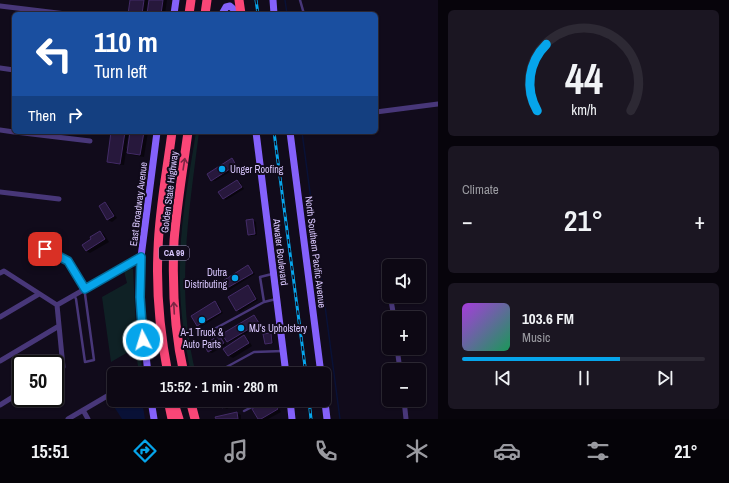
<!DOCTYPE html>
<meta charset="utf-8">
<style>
body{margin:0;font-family:"Archivo Narrow",sans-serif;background:#1b1622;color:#f1f3f6;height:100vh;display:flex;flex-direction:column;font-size:15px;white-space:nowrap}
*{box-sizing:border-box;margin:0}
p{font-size:13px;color:#9a9aa0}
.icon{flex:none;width:22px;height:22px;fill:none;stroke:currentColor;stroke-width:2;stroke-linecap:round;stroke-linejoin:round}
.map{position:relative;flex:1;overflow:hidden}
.sheet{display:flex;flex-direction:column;gap:10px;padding:10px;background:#07040b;width:291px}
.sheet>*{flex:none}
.banner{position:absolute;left:12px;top:12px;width:366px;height:122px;border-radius:6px;box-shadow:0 1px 3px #0004,0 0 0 1px #2d2934;background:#1a4fa0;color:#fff;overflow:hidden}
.controls{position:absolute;left:382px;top:259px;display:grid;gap:8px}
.controls a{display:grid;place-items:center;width:44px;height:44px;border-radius:6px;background:#0d0814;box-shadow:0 1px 3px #0004,0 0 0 1px #2d2934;font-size:20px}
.speed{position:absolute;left:12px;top:355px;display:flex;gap:8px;font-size:20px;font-weight:700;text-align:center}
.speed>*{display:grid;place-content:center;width:52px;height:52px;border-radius:50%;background:#0d0814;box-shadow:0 1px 3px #0004,0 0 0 1px #2d2934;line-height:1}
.speed .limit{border:2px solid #111;border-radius:6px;background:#fff;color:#111}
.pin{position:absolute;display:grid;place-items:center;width:34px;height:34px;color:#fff;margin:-17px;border-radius:8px;box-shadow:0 2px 6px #0006}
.me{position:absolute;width:44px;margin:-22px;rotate:355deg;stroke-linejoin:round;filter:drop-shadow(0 0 3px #0008)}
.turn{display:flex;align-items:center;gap:14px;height:84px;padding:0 16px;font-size:18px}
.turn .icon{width:52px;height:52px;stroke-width:2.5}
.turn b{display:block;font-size:28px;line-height:34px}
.then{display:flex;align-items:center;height:38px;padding:0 16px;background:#0003;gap:8px;font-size:15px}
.big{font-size:30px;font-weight:600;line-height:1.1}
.sheet .tile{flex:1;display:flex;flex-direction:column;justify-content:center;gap:6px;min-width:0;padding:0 14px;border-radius:6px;background:#1b1622}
.sheet .dial{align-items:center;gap:0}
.dial svg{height:104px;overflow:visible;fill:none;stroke:#2d2934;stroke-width:7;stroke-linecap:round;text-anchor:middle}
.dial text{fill:#f1f3f6;stroke:none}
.song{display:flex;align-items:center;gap:12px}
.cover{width:48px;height:48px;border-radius:6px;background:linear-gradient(135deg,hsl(280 70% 55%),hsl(150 70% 35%))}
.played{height:4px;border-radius:2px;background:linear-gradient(90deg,#06a5eb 65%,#2d2934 65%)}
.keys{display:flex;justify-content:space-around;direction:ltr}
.heat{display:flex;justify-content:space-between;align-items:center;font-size:22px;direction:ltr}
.trip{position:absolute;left:107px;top:367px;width:224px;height:40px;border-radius:6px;background:#0d0814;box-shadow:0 1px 3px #0004,0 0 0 1px #2d2934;font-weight:600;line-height:40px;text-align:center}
.tab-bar{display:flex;height:64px;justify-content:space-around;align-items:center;background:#050308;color:#9a9aa0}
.tab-bar .icon{width:28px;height:28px}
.tab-bar .on{color:#06a5eb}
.tab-bar b{font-size:18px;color:#f1f3f6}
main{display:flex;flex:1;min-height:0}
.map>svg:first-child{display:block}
.green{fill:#0f2125}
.water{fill:#091136}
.shadow{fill:#0007}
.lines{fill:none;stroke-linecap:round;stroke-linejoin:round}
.stream{stroke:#091136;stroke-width:1.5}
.building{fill:#27183c;stroke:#432b67}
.lane{stroke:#483779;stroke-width:2.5}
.street{stroke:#483779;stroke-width:5}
.secondary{stroke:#8461fb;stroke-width:7}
.highway{stroke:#fa4677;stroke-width:9}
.rail-casing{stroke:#06a5eb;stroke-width:3}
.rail{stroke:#110b1b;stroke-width:1.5;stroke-dasharray:4.5;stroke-linecap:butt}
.oneway{stroke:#7a2644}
.route-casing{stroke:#046b99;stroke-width:10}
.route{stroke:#06a5eb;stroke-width:7}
.poi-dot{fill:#06a5eb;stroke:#110b1b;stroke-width:1.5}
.labels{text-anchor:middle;stroke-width:4;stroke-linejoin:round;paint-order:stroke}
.shield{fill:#110b1b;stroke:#9d8fba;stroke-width:1}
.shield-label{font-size:9px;font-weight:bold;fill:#d9c7fe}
.poi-label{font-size:10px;fill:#d9c7fe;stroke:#110b1b;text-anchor:start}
.street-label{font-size:10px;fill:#d9c7fe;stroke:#110b1b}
</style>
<main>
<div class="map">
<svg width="438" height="419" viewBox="0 0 438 419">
<rect width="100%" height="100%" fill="#110b1b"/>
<path class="green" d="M196,132H199C189,213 175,293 196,374H191C184,339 179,304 180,268C180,222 189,177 196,132Z
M130,268L133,269L137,346L139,345L142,367L141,370L139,372L135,348L111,362L102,297L127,283L124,271Z"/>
<path class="water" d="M115,400H142L145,419H122L111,402Z"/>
<path class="shadow" d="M131,0H148L146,14H129Z
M150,0H167L165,14H148Z
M112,132H129L126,148L128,149L131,132H148L144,157L132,155L126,152L124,165L112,164L108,161Z
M232,160L235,161L238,167L215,181L212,180Z
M237,181L240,182L244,189L226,200L223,198Z
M106,203L109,206L117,218L112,222L108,220L100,207Z
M253,220L256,222L257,235L251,236L249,234Z
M100,232L104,234L109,242L90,253L86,251Z
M248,266L251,268L255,274L226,292L223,290L219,284Z
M248,286L251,288L258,300L240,312L237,310Z
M215,302L218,304L223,313L201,327L198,325Z
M254,316L257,318L261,325L230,342L227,341Z
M270,334L272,335L274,343L268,344L266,343Z
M219,337L222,338L226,345L212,353L209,352L205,345Z
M244,337L248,339L252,346L233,358L229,356L225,349Z
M219,400H242L227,409L223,407Z
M269,400L275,401L281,412L268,419H259Z
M237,413L241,415V419H217Z"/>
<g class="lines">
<path class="stream" d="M285,0L287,14
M302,132L340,419"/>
</g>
<path class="building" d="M130,0H144L142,14H128Z
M149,0H163L161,14H147Z
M111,132H125L120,164L107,162Z
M130,132H144L140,155L127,153Z
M232,158L236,165L211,181L207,174Z
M237,180L242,187L223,199L218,192Z
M105,202L114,216L107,220L99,206Z
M253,219L255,234L248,235L246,220Z
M100,231L105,239L86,251L82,245L91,239L90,237Z
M248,265L253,273L222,291L218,284Z
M248,285L256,299L236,311L228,297Z
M215,301L221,312L197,326L191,316Z
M254,315L259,323L227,342L222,334Z
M271,333L272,343L265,344L263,334Z
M219,335L224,343L208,352L204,345Z
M244,335L249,343L228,356L223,349Z
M218,400H235L222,408Z
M267,400H272L278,409L261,419H258L252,409Z
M237,412L238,419H216L215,417Z"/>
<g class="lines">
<path class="lane" d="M300,0L304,14
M45,249L68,261L84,289
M74,295L76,299L85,362L94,360L85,294L83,290
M264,302L260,277L272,274
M205,334L264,302L276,299
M221,370L254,352L283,351
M244,411L265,400"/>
<path class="street" d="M0,6L66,14
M0,68L14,70
M376,112L438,104
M0,130L14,132
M15,132L90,141
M0,192L59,199
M0,273L4,271L57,305
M391,300L394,318
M57,305L141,257
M0,317L39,294
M397,348L400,370
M0,361L59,326
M55,372L63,367L57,305
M404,400L406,419
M0,405L21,392
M83,410L88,419
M68,419L114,392"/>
<path class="secondary" d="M273,0L274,14
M174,14L176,0
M222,14L226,7L230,6L239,14
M256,132L286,374
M290,132L321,374
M148,374L141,307V257L157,132
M324,394L327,419
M151,400L154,419
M290,400L292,419"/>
<path class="highway" d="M239,0L241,14
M189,14L191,0
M205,14L207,0
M168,374C160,333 156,292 158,250C159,211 167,171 172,132
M184,374C174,330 172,285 174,241C177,204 183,168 188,132
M168,400L172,419
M173,400L179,419
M190,400L195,419"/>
<g class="rail-casing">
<path id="rail" d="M256,0L258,14
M274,132L306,374
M309,400L311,419"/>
</g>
<use href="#rail" class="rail"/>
</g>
<defs><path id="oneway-shaft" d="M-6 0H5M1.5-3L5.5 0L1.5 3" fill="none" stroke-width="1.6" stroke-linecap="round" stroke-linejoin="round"/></defs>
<g class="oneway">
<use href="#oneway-shaft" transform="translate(184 164) rotate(-81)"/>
<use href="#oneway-shaft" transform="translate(174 308) rotate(-93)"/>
</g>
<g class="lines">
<g class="route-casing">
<path id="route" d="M45,249L68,261L85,289L141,257L140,297L143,340"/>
</g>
<use href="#route" class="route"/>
</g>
<g class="poi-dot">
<circle cx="222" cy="169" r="4"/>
<circle cx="235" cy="278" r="4"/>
<circle cx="202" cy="320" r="4"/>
<circle cx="241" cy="328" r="4"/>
</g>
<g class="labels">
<rect class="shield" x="159" y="246" width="30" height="14" rx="3"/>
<g class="shield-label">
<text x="174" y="256">CA 99</text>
</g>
<g class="poi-label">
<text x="230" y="173">Unger Roofing</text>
<text x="227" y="276" text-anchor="end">Dutra<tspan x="227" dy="12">Distributing</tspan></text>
<text x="249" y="332">MJ's Upholstery</text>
<text x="202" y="336" text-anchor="middle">A-1 Truck &amp;<tspan x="202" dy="12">Auto Parts</tspan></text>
</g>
<g class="street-label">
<text transform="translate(169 192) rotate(-83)" y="4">Golden State Highway</text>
<text transform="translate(138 204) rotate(-83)" y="4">East Broadway Avenue</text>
<text transform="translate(281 252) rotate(83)" y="4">Atwater Boulevard</text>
<text transform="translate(316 252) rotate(83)" y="4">North Southern Pacific Avenue</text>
</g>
</g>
</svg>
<div class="controls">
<a><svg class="icon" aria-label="sound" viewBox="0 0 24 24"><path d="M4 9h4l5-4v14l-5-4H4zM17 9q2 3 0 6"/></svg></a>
<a>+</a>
<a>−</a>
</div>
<div class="speed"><div class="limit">50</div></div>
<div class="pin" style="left:45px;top:249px;background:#d93025"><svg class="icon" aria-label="arrive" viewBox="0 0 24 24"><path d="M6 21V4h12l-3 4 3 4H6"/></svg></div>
<svg class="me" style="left:143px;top:340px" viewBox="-20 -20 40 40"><circle r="17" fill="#06a5eb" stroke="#fff" stroke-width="3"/><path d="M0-11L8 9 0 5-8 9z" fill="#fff"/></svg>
<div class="trip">15:52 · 1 min · 280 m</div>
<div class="banner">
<div class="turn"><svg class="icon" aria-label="left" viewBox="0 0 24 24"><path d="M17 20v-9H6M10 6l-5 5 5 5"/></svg><div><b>110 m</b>Turn left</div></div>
<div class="then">Then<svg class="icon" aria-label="right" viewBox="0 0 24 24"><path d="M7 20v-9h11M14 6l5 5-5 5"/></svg></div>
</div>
</div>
<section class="sheet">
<div class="tile dial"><svg viewBox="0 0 100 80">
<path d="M14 69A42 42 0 1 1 86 69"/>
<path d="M14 69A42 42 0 0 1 21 18" stroke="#06a5eb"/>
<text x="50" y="56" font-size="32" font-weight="700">44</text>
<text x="50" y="72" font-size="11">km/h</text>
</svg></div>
<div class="tile"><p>Climate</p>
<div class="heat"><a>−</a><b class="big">21°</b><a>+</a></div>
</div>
<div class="tile">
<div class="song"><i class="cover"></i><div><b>103.6 FM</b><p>Music</p></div></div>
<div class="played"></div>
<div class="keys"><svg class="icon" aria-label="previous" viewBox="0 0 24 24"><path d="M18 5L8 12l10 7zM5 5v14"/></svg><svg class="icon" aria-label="pause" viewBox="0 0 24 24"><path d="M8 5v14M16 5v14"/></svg><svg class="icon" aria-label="next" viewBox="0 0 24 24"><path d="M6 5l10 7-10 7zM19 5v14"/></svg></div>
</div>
</section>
</main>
<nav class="tab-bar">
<b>15:51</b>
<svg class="icon on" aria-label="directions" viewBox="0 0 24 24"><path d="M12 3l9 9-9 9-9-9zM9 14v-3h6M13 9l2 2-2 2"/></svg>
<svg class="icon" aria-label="music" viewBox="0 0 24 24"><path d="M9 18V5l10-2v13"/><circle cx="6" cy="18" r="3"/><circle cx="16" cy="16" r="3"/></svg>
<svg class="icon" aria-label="phone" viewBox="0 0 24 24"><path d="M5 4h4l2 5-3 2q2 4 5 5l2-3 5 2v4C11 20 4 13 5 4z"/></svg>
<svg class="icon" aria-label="climate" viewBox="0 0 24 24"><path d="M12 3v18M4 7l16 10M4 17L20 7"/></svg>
<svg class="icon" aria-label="car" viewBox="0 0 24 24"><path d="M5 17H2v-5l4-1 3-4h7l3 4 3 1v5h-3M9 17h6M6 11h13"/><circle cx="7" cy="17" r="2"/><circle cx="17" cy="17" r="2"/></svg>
<svg class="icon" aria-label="filters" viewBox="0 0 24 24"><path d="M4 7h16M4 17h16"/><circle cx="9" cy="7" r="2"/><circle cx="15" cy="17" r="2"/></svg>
<b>21°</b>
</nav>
